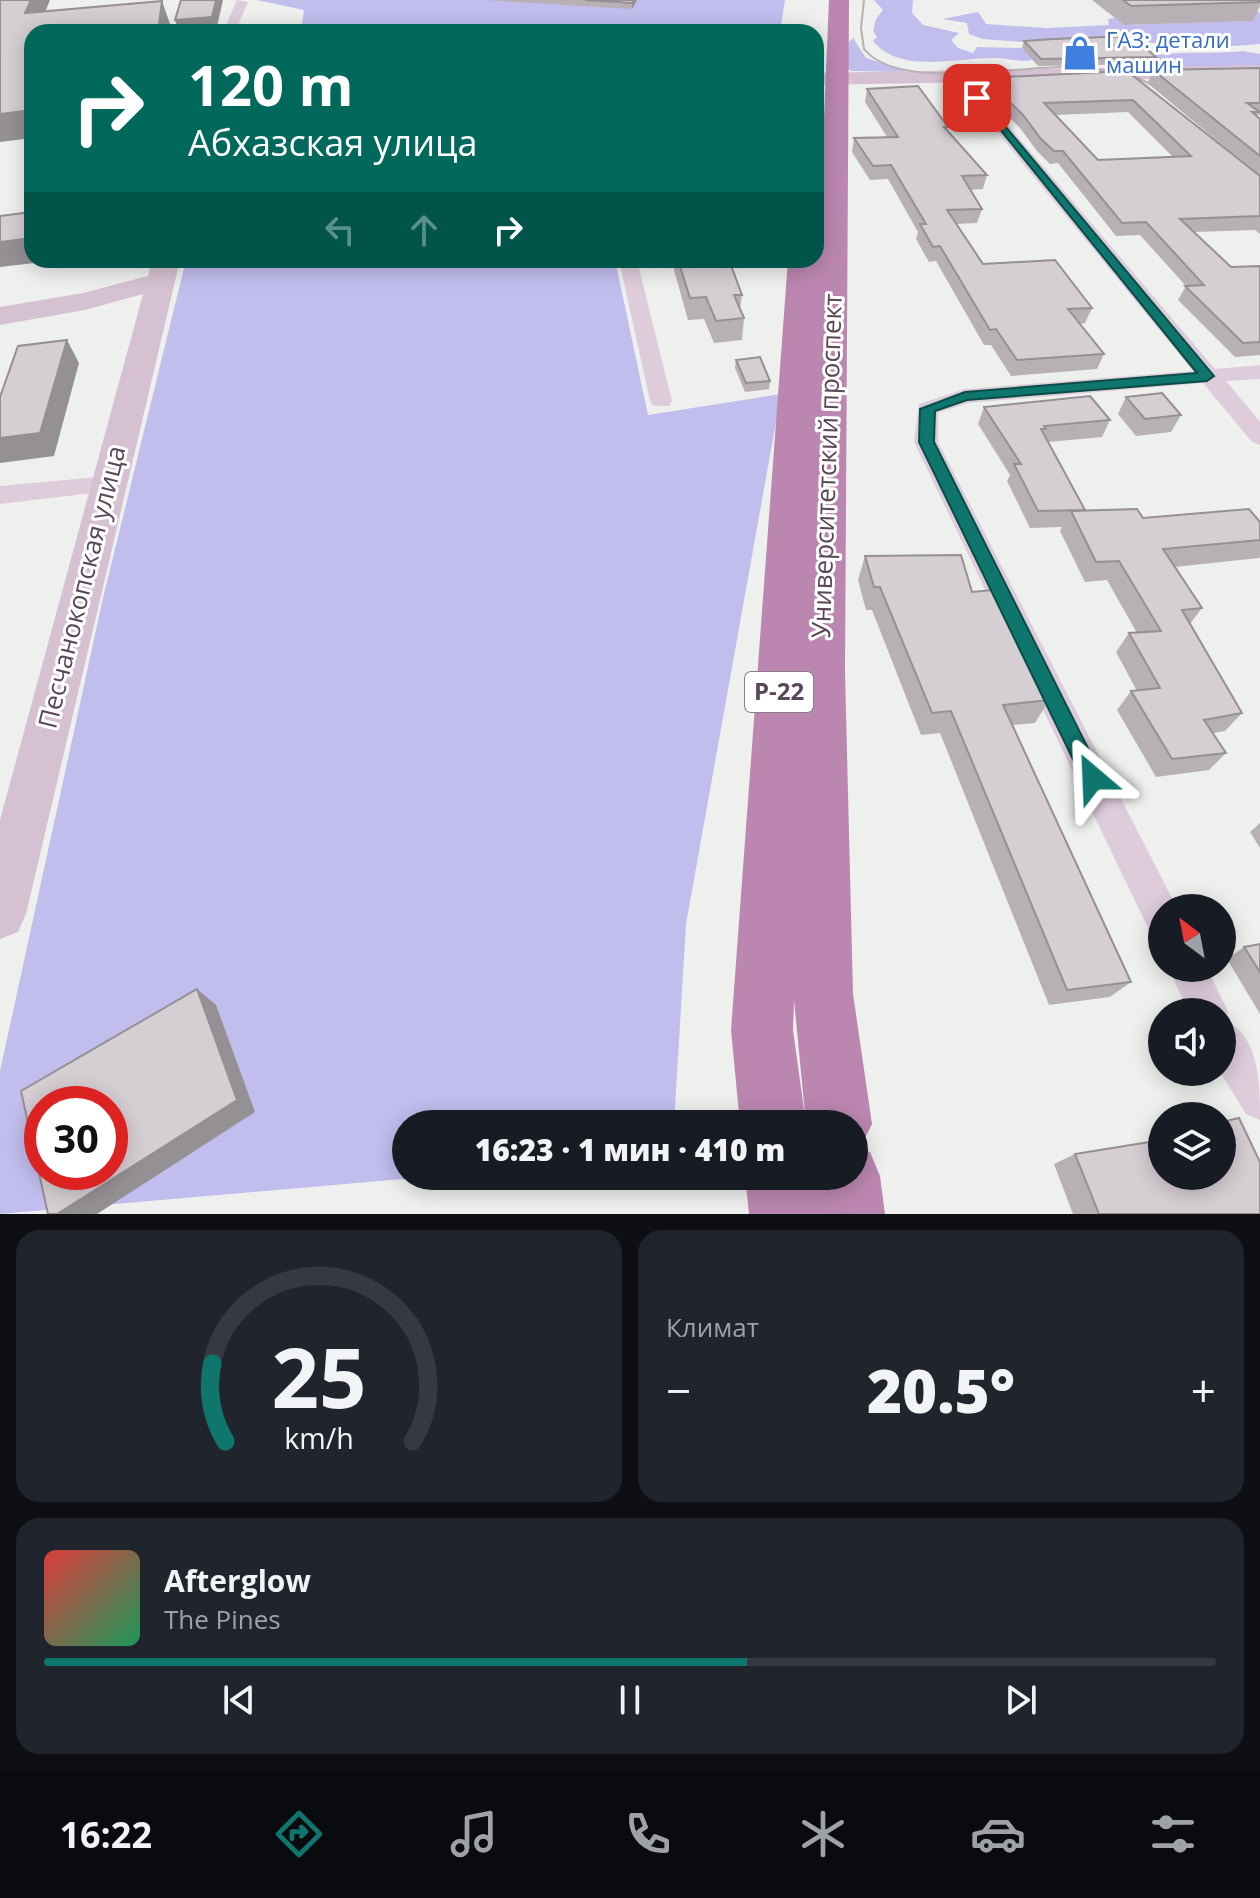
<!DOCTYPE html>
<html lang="ru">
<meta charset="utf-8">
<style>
body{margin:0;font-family:"Open Sans",sans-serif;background:#20242c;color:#f1f3f6;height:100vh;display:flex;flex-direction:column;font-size:30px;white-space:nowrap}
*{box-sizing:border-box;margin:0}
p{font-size:26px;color:#9ea1a6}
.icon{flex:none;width:44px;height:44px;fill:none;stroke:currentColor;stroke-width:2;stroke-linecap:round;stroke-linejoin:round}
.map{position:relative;height:1214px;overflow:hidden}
.drawer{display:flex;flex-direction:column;gap:16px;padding:16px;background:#0d0f14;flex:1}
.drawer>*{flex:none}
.hud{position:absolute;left:24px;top:24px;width:800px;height:244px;border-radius:24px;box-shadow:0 4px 20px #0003;background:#00695c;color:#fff;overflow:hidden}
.needle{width:52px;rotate:328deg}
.controls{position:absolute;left:1148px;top:894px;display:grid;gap:16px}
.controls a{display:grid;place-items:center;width:88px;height:88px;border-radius:50%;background:#171b24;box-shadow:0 4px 20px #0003;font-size:40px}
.speed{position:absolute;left:24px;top:1086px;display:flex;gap:16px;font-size:40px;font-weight:700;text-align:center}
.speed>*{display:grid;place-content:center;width:104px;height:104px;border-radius:50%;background:#171b24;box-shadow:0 4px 20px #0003;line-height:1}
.speed .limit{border:12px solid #d22;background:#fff;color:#111}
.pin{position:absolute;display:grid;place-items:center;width:68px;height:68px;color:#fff;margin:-34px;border-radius:16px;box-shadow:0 4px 12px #0006}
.me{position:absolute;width:88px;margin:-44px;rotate:334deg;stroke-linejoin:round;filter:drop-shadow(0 0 6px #0008)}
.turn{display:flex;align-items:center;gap:28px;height:168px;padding:0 32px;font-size:36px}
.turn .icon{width:104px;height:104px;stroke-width:2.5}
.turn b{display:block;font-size:56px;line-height:68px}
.lanes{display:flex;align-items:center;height:76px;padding:0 32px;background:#0003;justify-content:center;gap:40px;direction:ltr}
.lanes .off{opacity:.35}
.big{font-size:60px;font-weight:800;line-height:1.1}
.drawer .tile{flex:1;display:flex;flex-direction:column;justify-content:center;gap:12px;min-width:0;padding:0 28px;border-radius:24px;background:#20242c}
.drawer .dial{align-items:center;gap:0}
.dial svg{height:208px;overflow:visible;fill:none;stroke:#363941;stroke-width:7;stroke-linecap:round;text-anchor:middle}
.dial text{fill:#f1f3f6;stroke:none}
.song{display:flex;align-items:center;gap:24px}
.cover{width:96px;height:96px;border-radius:12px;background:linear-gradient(135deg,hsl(0 70% 55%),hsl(150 70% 35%))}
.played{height:8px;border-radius:4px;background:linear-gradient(90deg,#0f766e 60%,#363941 60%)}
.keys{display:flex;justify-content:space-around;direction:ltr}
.heat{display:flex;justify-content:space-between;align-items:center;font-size:44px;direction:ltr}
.drawer .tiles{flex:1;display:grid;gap:16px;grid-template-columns:1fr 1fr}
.tile:last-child{grid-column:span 2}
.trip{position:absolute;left:392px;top:1110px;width:476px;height:80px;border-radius:40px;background:#171b24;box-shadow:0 4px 20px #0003;font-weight:800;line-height:80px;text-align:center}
.dock{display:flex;height:128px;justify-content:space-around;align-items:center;background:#090b0e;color:#9ea1a6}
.dock .icon{width:56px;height:56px}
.dock .active{color:#0f766e}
.dock b{font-size:36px;color:#f1f3f6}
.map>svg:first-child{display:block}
.green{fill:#c1bded;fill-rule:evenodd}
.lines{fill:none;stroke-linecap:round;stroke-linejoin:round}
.street{fill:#deccdb;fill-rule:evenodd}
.secondary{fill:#d6c1d2;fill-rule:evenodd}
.highway{fill:#bb87b0;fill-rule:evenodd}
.tram{stroke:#b8b0b5;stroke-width:2}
.wall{fill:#b7b1b5;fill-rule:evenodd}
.shaded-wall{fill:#959094}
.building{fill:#d5ced3;stroke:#959094;stroke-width:2;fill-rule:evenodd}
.route{fill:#0f766e;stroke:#0a4d48;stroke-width:2}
.labels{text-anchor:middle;stroke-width:6;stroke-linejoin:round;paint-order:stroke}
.far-shop-label{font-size:22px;fill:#366cbe;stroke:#fff;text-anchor:start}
.shield{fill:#fff;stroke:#8c7e89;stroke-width:2}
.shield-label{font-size:24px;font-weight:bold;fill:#5a4757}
.street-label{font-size:26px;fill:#5a4757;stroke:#fff}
</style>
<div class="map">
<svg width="1260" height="1214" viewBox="0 0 1260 1214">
<rect width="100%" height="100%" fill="#eef0ee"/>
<path class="green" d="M257,0H785L780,32H301L304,10Z
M874,0H913L912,13L923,25L959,33L951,40L958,48L973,53L977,47L1022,48L1035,59C1022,64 1006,57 992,58C954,58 900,74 873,41L877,37L873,31L876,19L883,10Z
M1253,7L1260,13V44L1193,49L1119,38L1022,42L983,39L969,34L967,23L942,19L978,12L986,24L1046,28L1109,25L1108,19L1115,18L1124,25L1246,21Z
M853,38L866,58L909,72L851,71L847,68L849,42Z
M1243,51L1260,54V68L1128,66L1130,61C1161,49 1207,55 1243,51Z
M186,260H615L648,415L781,394L686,924L674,1124H406V1176H437L0,1214V1071L103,598ZM42,1104H110V1172H42Z"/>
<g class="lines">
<path class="street" d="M237,0L248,2L235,32H223Z
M953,72H963L1215,369L1260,365V379L1226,381L1260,422V445L1252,442L1203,383L968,403L938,413V442L1175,904L1176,908H1162V935L1149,930L914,442L919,404L965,389L1193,371L953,78Z
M619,260H637L672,401L669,406H653L650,401Z
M109,476L118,478L121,484L118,490L0,504V486Z
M1168,968H1207L1228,1012L1225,1020C1260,1036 1260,1086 1260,1120L1246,1114L1220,1072L1222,1012H1189Z"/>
<path class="secondary" d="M1260,65V77L816,85V73Z
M152,260H180L26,914L18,932L0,939V820L143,294L85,310L0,325V307L83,293L148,276Z"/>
<path class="highway" d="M829,0H849L845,672L853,994L872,1124L860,1148L870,1152L880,1176L885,1214H749L745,1176H854V1124H806L794,1000L793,1030L806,1124H740L731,1030L788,260H818Z"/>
<path class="tram" d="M864,0L861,28L864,49C898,92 1020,65 1070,67C1092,67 1111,72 1131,78
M1124,71L1150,84L1260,175"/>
</g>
<path class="wall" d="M484,0H637L632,9Z
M1092,0H1259L1260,6L1253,21L1124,25Z
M1024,41L1156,57L1154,64L1038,66L1022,48Z
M1260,68V115H1258L1257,117L1260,119V174L1148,82L1153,70Z
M1127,71L1260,176V234L1255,230L1194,232L1231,267L1260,266V355L1235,357L1178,300L1186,286L1140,235L1116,236L1058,163L1050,164L1037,151L1020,128L982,90L985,78ZM1128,112L1173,157L1098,160L1055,115Z
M867,89L948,127L947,131L987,175L983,189L970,190L982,209L977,223L956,224L983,264L1092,308L1085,323L1079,324L1104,354L1097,369L1011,376L991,345H984L936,261L929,262L916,239L918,232L888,179L870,180L852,152L854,138L887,137L865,102Z
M674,260H729L742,295L740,309L744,318L742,340L714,343L704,319L688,320L674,270Z
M736,360L770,381L769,389L745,392L735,368Z
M1126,397L1181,415L1171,432L1136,436L1118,414Z
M984,407L1110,420L1102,437L1048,442L1085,510L1143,518L1260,522V557L1259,558L1174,567L1202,608L1190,624L1242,713L1225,731L1213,733L1226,753L1209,770L1156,777L1117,710L1131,691H1137L1116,652L1129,633H1137L1107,580L1085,582L1060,531L1062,527L1030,528L1007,481L1010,475L978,424Z
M865,556L972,592L1049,700L1035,723L1012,725L1131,982L1110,997L1049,1005L940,733L921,735L872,610H866L858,580Z
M1260,823V848L1250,832Z
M1260,944V1014L1227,959L1244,947Z
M1162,1136V1176L1260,1214H1073L1054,1164L1075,1154L1146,1143Z"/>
<path class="shaded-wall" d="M31,0H50L37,32L25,13Z
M216,0H223L216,31L179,32L175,20Z
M634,0H637L632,9V3Z
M162,1L170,24L169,32H158Z
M32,110V138L0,142V114Z
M32,238V260H60L0,267V242Z
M67,340L79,363L54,456L0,463V438Z
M197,989L216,1005L255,1112L97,1214H57Z"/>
<path class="building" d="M0,0H31L25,13L162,1L158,32H32V110L0,114Z
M181,0H216L212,17L175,20Z
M585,0H634L632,3Z
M1123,0H1259L1260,2L1131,6Z
M1132,36L1156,57L1041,59L1024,41L1053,39Z
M1260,68V103H1247L1260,112H1252L1260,119V156L1153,70Z
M1127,71L1260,176V216L1180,219L1231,267L1260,266V342L1243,343L1185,286L1204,285L1146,222L1122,223L1063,151H1054L1041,139L1023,115L985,78ZM1133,100L1191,156L1098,160L1044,103Z
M918,86L948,127H944L987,175L962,176L982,209L947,210L983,264L1055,260L1092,308L1068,309L1104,354L1017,360L996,329L990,330L940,246L933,247L920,224H926L891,165L873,166L854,138L898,137L867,89Z
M32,212V238L0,242V216Z
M678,260H729L742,295H734L744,318L716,321L706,297L690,298Z
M67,340L40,433L0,438V397L18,346Z
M760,357L770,381L746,383L736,360Z
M1162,393L1181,415L1145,419L1126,397Z
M1090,396L1110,420L1044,426L1046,429H1041L1085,510L1038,511L1014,464H1021L984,407Z
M1137,509L1143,518L1249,509L1260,522V540L1163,549L1202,608L1182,610L1242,713L1204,720L1226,753L1172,759L1131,691L1160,688L1129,633L1161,631L1119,561L1096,562L1071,511Z
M961,555L972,592L993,590L1049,700L1003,705L1131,982L1067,990L951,711L932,713L880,587H874L865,556Z
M1260,944V972L1244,947Z
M197,989L237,1100L57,1214H48L21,1091ZM42,1104H110V1172H42Z
M1239,1118L1260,1162V1214H1099L1075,1154L1162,1140V1176H1222V1122Z"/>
<path class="route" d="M973,96H980L1214,376L1207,381L967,400L935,411L934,442L1103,778L1100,784L1093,787L1085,784L919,442L920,409L965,392L1197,373Z"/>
<defs>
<g id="shop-bare" transform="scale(2.76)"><path d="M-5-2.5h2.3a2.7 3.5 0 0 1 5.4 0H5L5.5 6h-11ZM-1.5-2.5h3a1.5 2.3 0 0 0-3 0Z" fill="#3f7fe0" stroke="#fff" stroke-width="2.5" paint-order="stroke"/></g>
</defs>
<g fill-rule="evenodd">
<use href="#shop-bare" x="1080" y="53"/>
</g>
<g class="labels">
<g class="far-shop-label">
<text x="1106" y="48">ГАЗ: детали<tspan x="1106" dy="25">машин</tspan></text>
</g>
<rect class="shield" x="745" y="672" width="68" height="40" rx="6"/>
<g class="shield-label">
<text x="779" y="700">Р-22</text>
</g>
<g class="street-label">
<text transform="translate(827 466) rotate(-88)" y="9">Университетский проспект</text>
<text transform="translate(82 587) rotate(-76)" y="9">Песчанокопская улица</text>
</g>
</g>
</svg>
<div class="controls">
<a><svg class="needle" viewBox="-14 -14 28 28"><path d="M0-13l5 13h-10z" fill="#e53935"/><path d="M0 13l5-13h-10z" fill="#9ea1a6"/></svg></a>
<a><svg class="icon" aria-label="sound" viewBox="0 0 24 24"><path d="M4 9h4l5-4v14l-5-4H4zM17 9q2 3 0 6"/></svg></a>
<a><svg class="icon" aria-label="layers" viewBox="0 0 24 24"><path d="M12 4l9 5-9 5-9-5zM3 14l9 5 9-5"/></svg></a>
</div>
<div class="speed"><div class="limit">30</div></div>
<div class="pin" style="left:977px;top:98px;background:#d93025"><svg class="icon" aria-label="arrive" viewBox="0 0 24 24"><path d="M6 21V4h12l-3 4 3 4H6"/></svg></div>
<svg class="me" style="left:1093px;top:778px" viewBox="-20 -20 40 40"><path d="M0-17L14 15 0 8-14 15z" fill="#0f766e" stroke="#fff" stroke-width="4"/></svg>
<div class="trip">16:23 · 1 мин · 410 m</div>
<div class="hud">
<div class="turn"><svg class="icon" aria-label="right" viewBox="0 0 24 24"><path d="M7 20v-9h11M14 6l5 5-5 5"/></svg><div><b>120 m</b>Абхазская улица</div></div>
<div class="lanes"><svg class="icon off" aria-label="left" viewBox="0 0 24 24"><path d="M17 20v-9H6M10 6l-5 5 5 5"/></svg><svg class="icon off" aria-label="ahead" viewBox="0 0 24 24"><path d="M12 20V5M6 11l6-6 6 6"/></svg><svg class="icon" aria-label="right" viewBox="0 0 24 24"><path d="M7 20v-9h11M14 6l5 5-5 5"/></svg></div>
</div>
</div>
<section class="drawer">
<div class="tiles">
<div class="tile dial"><svg viewBox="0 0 100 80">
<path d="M14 69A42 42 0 1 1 86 69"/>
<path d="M14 69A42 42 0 0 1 9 39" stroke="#0f766e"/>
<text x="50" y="56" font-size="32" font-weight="700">25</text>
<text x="50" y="72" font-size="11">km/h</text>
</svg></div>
<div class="tile"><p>Климат</p>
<div class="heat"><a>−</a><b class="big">20.5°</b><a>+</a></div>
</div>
<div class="tile">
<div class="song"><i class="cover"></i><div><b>Afterglow</b><p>The Pines</p></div></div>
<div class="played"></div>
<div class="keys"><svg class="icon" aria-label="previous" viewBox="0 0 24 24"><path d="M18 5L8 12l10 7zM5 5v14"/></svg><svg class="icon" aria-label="pause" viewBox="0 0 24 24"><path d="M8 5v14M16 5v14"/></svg><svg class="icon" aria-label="next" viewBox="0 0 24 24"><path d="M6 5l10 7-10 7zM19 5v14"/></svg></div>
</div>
</div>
</section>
<nav class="dock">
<b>16:22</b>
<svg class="icon active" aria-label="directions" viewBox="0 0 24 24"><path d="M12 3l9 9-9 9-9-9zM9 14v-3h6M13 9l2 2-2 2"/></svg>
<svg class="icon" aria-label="music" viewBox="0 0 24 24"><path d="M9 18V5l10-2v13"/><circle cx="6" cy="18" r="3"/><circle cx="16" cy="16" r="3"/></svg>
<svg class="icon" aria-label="phone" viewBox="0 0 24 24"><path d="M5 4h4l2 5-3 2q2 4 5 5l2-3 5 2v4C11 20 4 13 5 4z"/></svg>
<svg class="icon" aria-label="climate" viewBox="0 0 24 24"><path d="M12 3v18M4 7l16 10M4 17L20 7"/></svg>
<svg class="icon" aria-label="car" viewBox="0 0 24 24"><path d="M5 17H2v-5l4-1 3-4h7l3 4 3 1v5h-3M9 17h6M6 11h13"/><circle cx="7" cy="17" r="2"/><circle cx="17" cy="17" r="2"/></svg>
<svg class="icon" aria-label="filters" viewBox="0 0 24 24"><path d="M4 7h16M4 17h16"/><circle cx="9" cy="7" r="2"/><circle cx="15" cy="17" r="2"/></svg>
</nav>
